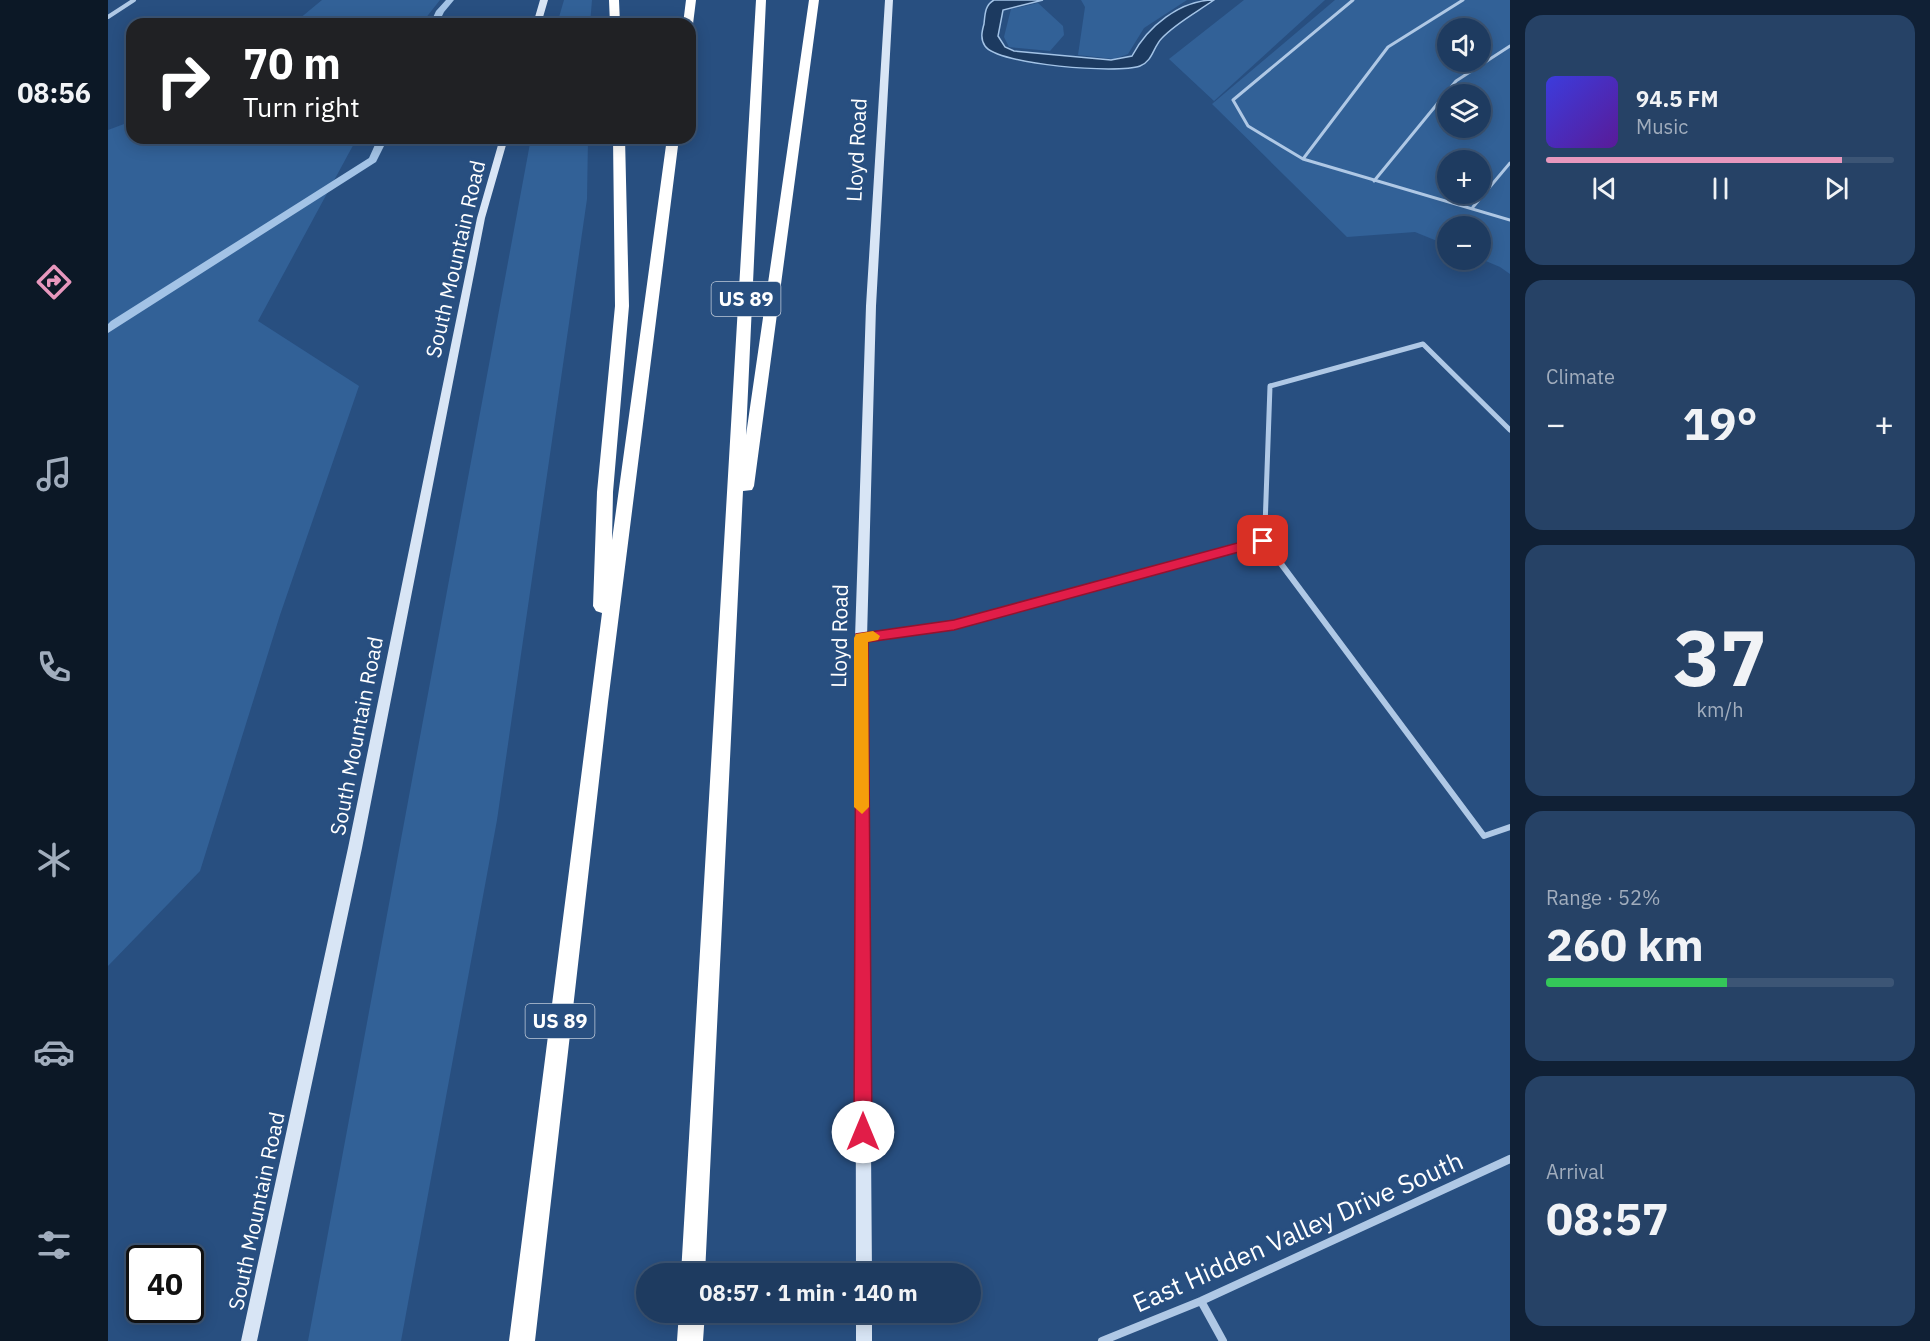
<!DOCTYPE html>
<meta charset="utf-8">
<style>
body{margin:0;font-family:"IBM Plex Sans",sans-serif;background:#264266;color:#f1f3f6;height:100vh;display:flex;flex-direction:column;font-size:22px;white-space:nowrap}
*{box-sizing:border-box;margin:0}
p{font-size:20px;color:#a1adbd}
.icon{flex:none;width:33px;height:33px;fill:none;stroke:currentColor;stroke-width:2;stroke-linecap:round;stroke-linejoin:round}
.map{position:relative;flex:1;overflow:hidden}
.drawer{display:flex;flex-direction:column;gap:15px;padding:15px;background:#102035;width:420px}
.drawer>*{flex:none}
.guide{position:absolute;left:18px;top:18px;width:570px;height:126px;border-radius:18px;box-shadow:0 3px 15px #0003,0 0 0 2px #3c5575;background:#202124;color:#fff;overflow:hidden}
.tools{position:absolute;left:1329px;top:18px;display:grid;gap:12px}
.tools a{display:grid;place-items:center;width:54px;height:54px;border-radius:50%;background:#1e3b60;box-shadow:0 3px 15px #0003,0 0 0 2px #3c5575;font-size:30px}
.speed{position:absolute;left:18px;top:1245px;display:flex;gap:12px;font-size:30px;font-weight:700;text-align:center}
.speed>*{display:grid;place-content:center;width:78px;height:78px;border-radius:50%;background:#1e3b60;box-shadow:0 3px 15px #0003,0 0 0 2px #3c5575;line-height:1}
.speed .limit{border:3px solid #111;border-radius:9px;background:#fff;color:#111}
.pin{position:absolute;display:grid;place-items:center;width:51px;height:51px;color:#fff;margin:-26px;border-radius:12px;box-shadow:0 3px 9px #0006}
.me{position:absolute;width:66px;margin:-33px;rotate:0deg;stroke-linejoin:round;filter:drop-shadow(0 0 4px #0008)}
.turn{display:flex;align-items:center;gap:21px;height:126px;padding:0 18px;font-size:27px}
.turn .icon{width:78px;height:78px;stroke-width:2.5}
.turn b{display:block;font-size:42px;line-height:51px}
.big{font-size:45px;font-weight:700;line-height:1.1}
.drawer .tile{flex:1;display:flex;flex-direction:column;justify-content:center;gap:9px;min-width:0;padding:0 21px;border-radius:18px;background:#264266}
.drawer .dial{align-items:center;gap:0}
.dial b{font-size:78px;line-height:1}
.song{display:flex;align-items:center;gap:18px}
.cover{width:72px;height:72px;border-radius:9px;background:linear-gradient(135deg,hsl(240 70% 55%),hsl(270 70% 35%))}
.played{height:6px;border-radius:3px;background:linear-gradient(90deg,#e797bd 85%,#3c5575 85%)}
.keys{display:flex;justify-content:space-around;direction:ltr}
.heat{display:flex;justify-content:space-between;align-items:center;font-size:33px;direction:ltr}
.charge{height:9px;border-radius:4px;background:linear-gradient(90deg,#34c759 52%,#3c5575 0)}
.trip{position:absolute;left:528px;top:1263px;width:345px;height:60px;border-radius:30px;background:#1e3b60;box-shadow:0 3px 15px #0003,0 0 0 2px #3c5575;font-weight:700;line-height:60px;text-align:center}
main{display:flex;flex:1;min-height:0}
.menu{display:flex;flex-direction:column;width:108px;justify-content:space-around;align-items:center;background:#0c1826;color:#a1adbd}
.menu .icon{width:42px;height:42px}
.menu .selected{color:#e797bd}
.menu b{font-size:27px;color:#f1f3f6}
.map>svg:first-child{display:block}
.green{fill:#326197;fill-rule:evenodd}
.water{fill:#1c3a60;stroke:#a3c3e6;stroke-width:1.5}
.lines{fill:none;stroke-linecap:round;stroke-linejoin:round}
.stream{fill:#a3c3e6;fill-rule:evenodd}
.lane{stroke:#afc8e5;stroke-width:3}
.street-far3{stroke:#afc8e5;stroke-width:4}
.street-far2{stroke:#afc8e5;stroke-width:5}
.street-far1{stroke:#afc8e5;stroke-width:6}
.street{stroke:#afc8e5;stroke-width:8}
.secondary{fill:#d8e5f5;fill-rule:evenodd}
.highway{fill:#fff;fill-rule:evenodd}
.route{fill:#e11d48;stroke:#92132f;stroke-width:1.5}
.slow{fill:#f59e0b}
.labels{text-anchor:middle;stroke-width:6;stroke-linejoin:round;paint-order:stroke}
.shield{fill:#284f80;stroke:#becad9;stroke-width:1.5}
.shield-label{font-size:20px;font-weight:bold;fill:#fff}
.street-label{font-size:21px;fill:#fff;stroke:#284f80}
.near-street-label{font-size:26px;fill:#fff;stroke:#284f80}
</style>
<main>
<nav class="menu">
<b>08:56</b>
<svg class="icon selected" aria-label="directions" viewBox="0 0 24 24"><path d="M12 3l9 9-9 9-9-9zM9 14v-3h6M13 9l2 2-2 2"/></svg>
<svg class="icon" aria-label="music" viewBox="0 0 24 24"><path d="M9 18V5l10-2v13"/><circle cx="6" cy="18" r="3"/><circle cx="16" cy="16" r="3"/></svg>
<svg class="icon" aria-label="phone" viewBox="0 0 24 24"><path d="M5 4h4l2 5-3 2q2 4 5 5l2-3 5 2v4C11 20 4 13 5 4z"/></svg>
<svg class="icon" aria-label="climate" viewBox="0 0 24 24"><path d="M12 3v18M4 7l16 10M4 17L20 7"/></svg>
<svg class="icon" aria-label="car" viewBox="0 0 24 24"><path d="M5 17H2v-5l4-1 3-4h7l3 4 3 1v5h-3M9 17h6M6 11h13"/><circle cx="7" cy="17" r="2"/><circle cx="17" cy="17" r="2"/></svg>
<svg class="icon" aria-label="filters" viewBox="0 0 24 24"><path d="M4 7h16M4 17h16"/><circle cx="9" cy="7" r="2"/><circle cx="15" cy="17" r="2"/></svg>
</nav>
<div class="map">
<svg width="1402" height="1341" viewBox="0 0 1402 1341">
<rect width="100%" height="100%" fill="#284f80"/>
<path class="green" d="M214,0H332L313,24H185Z
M456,0H484L482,24H449Z
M973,0H1079L1036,28L1020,54L1006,59L970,55L977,7Z
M1136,0H1217L1106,101L1061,59Z
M1227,0H1402V274L1392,267L1373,259L1372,226H1340L1339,245L1307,232L1239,237L1104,104ZM1340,28H1372V62H1340ZM1340,94H1372V128H1340ZM1340,160H1372V194H1340Z
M930,3L955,26L956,35L942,51L901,47L896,37L903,9Z
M24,121V138H249L150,321L251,386L172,615L92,871L0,966V130Z
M423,138H480L479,199L389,820L293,1341H200Z"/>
<path class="water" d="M886,0H935L895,10L890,36L897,47L906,51L1003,60L1024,56C1039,27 1072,0 1106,0C1089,12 1068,23 1054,38C1045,47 1045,61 1032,66C1010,74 890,65 877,46C872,39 874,31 876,24C877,14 877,5 886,0Z"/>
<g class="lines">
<path class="stream" d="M338,0H346L336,12L330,24H322L328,11Z
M270,138H280L268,162L0,333V324L3,321L261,158Z"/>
<path class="lane" d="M1245,0L1125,100L1140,126L1195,159L1402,220
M1195,159L1280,47L1355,0
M1266,181L1348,81L1402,46
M1365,207L1402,163"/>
<path class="street-far3" d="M0,17L26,0"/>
<path class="street-far2" d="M1157,527L1162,386L1315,344L1402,430"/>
<path class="street-far1" d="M1157,526L1156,541L1376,836L1402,827
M753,638L846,625L1156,541"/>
<path class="street" d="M1093,1301L1115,1341
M994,1341L1093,1301L1402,1159"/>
<path class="secondary" d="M432,0H440L433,24H425Z
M777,0H785L768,306L759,638L764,1274H748L747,638L758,306Z
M392,138H400L377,218L254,848L149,1341H133L240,848L369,218Z
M748,1312H764V1341H748Z"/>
<path class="highway" d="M501,0H511L512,24H502Z
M578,0H588L585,24L582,27V24H575Z
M648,0H658L638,435L701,0H711L646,486L644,490L635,491L597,1274H573Z
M505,138H517L521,306L505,492L504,540L559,138H571L500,702L427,1341H401L494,613L488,611L485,606L489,492L507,306Z
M571,1312H597L595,1341H569Z"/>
</g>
<path class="route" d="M1155,536L1162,541L1160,544L846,630L760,642L764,1132L761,1138L755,1141L749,1138L746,1132L748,634L846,620Z"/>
<path class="slow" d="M765,631L772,636L770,640L760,642L761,807L754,814L746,807V638L748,634Z"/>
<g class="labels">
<g class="shield">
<rect x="603.5" y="282" width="69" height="34" rx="4.5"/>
<rect x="417.5" y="1004" width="69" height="34" rx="4.5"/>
</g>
<g class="shield-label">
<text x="638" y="306">US 89</text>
<text x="452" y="1028">US 89</text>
</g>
<g class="street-label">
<text transform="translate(749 150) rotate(-87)" y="7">Lloyd Road</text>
<text transform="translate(348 259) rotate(-77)" y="7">South Mountain Road</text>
<text transform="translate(732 636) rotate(-89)" y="7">Lloyd Road</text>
<text transform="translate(249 736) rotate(-79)" y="7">South Mountain Road</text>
<text transform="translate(149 1211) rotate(-78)" y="7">South Mountain Road</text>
</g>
<g class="near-street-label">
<text transform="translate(1190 1232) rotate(-24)" y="9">East Hidden Valley Drive South</text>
</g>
</g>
</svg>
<div class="tools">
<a><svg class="icon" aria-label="sound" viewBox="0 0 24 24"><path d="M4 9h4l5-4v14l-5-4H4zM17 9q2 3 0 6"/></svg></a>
<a><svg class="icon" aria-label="layers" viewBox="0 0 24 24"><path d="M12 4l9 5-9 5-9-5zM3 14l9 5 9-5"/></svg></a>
<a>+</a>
<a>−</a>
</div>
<div class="speed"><div class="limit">40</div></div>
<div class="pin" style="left:1155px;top:541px;background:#d93025"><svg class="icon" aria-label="arrive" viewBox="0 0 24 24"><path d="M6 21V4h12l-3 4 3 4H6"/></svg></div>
<svg class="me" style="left:755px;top:1132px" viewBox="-20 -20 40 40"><circle r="19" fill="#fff"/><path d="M0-13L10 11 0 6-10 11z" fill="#e11d48"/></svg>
<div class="trip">08:57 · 1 min · 140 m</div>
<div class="guide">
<div class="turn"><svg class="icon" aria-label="right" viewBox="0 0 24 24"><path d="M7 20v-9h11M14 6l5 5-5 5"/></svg><div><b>70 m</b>Turn right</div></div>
</div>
</div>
<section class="drawer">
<div class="tile">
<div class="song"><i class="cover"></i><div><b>94.5 FM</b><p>Music</p></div></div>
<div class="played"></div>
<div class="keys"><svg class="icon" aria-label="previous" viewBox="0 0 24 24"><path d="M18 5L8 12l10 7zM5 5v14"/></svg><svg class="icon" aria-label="pause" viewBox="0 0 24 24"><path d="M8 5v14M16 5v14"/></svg><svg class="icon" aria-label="next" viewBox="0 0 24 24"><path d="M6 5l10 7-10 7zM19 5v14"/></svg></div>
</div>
<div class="tile"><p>Climate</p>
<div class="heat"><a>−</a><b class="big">19°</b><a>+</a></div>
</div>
<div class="tile dial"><b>37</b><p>km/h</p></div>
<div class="tile"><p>Range · 52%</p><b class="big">260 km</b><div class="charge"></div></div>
<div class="tile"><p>Arrival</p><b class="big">08:57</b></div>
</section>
</main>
